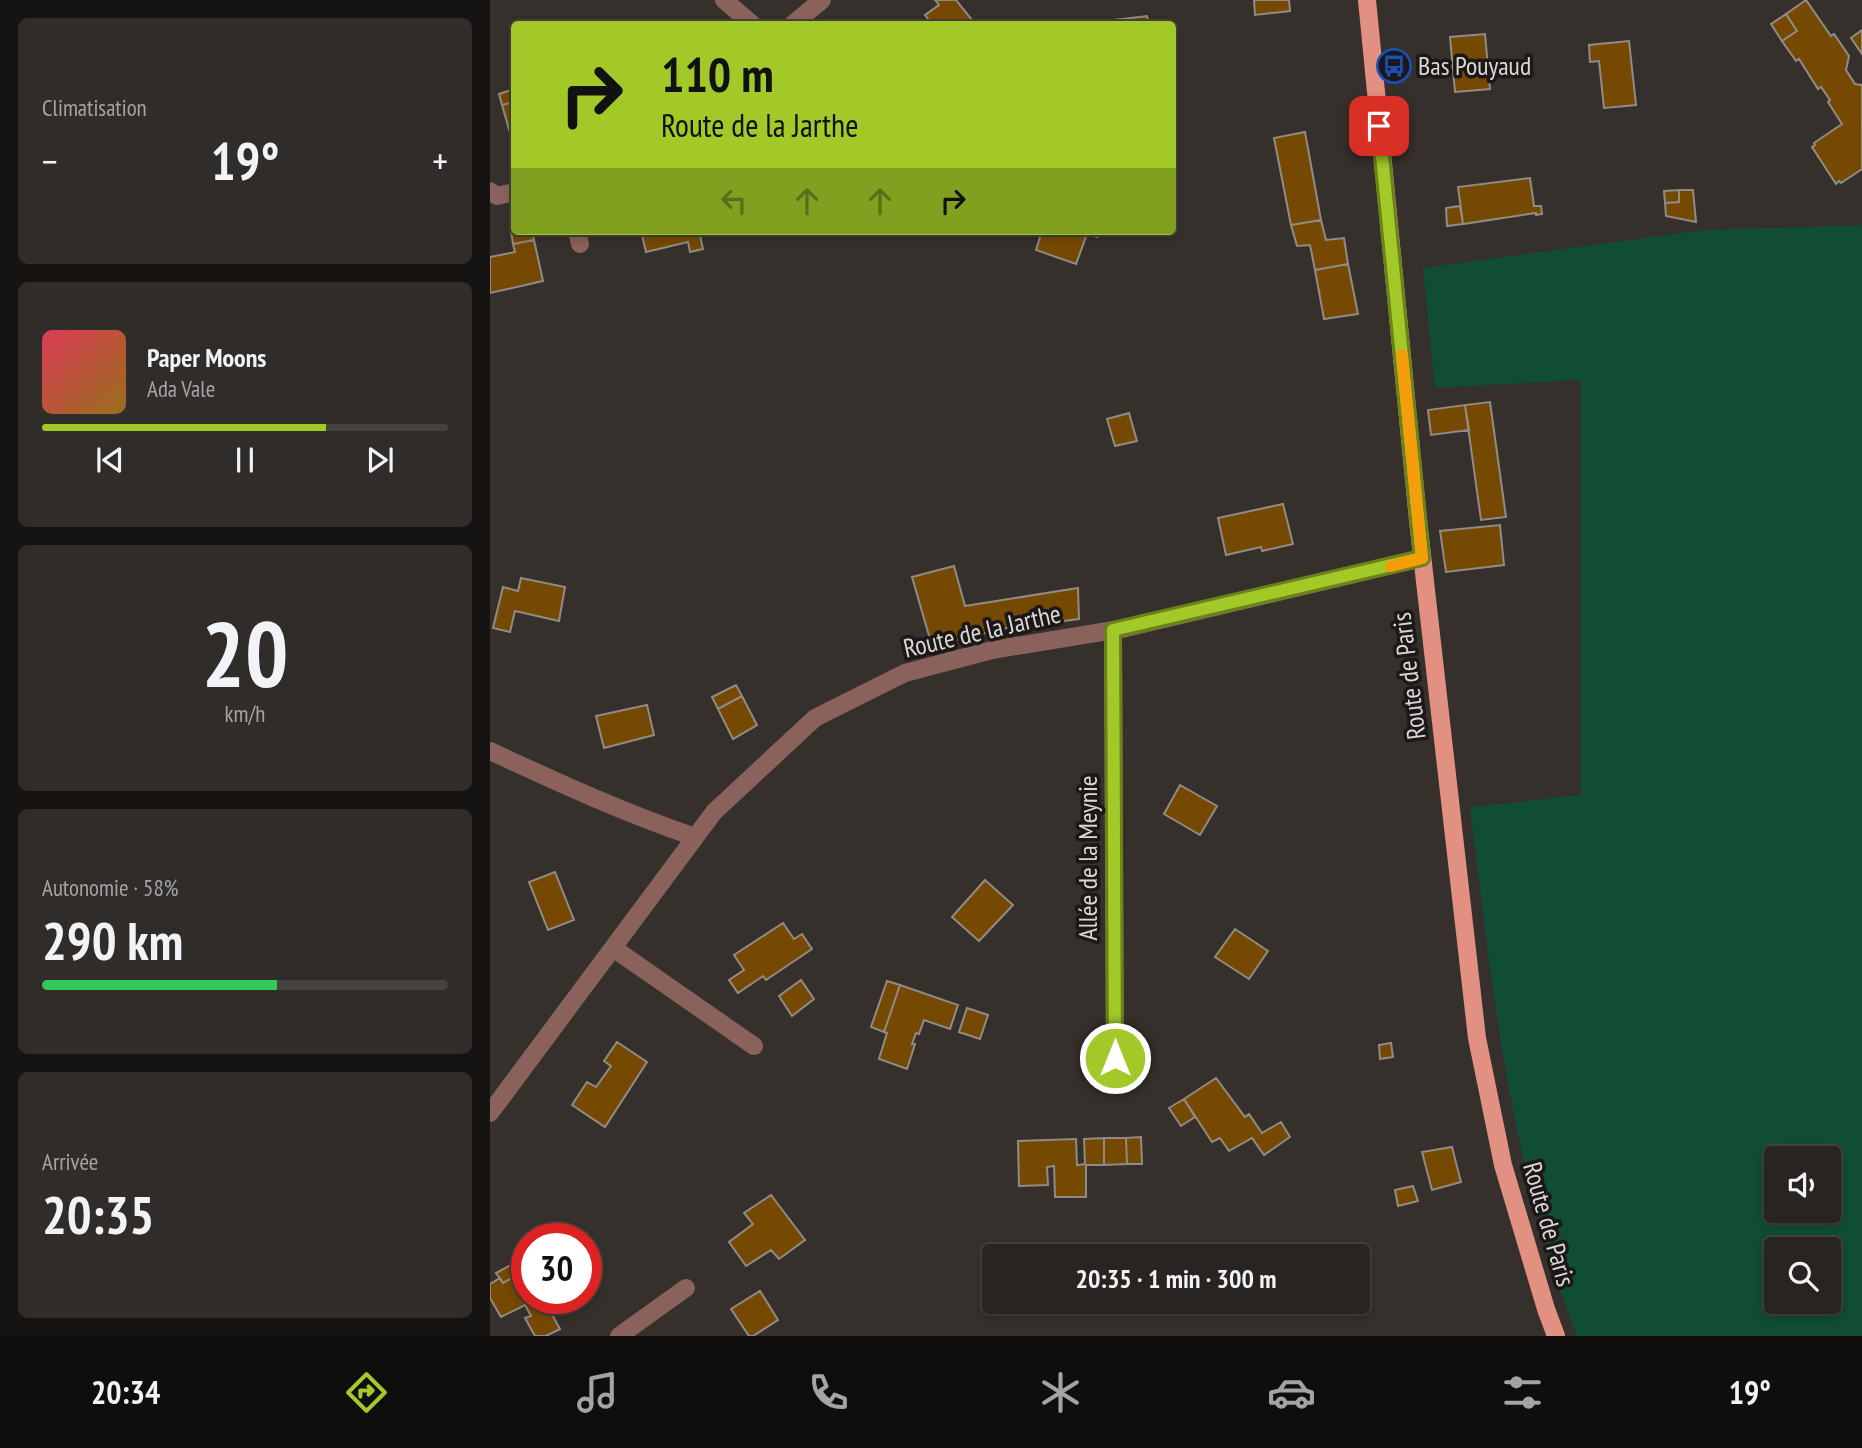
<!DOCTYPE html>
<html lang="fr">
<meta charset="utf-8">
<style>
body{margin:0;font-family:"PT Sans Narrow",sans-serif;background:#302c2a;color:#f1f3f6;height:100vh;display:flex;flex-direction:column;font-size:26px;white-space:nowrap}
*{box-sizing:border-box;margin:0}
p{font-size:23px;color:#a5a4a5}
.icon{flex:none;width:38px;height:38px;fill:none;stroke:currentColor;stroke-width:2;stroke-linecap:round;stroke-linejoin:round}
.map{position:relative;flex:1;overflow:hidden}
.sheet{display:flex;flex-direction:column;gap:18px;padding:18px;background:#161412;width:490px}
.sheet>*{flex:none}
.guide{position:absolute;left:21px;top:21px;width:665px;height:214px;border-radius:7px;box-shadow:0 4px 10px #0003,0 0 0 2px #44413f;background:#a2c928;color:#111;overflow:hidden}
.tools{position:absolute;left:1274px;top:1146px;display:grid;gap:14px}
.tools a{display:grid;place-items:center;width:77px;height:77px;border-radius:7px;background:#282421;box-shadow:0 4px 10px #0003,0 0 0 2px #44413f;font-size:35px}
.speed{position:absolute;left:21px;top:1223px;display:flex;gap:14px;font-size:35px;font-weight:700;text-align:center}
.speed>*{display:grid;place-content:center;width:91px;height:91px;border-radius:50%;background:#282421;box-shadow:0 4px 10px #0003,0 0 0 2px #44413f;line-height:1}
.speed .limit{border:10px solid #d22;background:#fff;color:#111}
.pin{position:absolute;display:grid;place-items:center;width:60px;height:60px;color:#fff;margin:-30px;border-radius:14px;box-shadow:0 4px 10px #0006}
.me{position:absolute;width:77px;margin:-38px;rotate:0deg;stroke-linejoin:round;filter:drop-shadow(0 0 5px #0008)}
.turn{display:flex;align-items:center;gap:24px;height:147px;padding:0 35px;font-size:32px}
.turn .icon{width:91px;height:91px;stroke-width:2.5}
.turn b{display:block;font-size:49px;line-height:60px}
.lanes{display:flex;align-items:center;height:66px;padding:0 35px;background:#0003;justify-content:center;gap:35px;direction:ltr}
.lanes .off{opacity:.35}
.big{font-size:52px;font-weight:700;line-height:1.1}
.sheet .widget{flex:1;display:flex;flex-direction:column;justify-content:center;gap:10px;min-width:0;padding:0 24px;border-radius:10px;background:#302c2a}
.sheet .dial{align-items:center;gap:0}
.dial b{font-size:91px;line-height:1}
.song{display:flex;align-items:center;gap:21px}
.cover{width:84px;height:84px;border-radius:10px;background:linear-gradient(135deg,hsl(350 70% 55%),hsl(40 70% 35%))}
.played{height:7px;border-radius:4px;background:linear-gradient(90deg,#a2c928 70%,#44413f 70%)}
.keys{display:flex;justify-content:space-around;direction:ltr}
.heat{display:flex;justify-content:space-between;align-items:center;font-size:38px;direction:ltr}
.charge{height:10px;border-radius:5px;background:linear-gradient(90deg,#34c759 58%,#44413f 0)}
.trip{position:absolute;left:492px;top:1244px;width:388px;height:70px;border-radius:7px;background:#282421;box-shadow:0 4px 10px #0003,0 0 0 2px #44413f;font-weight:700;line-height:70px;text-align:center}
.tab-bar{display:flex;height:112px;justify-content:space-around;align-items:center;background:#100e0d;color:#a5a4a5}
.tab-bar .icon{width:49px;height:49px}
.tab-bar .active{color:#a2c928}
.tab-bar b{font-size:32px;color:#f1f3f6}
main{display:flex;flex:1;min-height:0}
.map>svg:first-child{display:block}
.green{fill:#114c35;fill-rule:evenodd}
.building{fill:#764903;stroke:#918b85;stroke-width:2}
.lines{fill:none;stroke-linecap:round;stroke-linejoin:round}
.minor{stroke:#8a625b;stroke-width:18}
.major{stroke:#e29082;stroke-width:18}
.route-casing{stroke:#69831a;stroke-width:18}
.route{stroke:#a2c928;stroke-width:12}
.slow{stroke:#f59e0b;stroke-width:12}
.labels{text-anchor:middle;stroke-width:7;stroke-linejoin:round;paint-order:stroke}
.poi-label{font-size:26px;fill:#dbd7d5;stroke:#1b1817;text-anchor:start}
.street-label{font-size:26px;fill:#dbd7d5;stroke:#1b1817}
</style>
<main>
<section class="sheet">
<div class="widget"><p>Climatisation</p>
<div class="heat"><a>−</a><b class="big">19°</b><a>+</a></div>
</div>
<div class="widget">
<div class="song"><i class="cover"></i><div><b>Paper Moons</b><p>Ada Vale</p></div></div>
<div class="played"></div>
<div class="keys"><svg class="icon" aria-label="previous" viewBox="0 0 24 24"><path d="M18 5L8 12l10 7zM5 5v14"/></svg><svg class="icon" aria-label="pause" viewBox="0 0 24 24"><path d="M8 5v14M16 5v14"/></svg><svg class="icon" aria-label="next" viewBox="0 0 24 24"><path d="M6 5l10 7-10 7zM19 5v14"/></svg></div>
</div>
<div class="widget dial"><b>20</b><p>km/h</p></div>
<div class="widget"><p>Autonomie · 58%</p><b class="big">290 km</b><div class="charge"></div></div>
<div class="widget"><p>Arrivée</p><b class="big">20:35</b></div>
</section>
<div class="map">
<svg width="1372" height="1336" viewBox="0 0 1372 1336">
<rect width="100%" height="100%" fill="#36302c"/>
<path class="green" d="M1372,225V1336H1087C1020,1168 1002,985 980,807L1091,795V380L945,388L933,268L1214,230ZM1286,1158H1339V1211H1286ZM1286,1250H1339V1302H1286Z"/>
<path class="building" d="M445,0H466L482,20L476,24H468L465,21L460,24H442L435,15L449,5Z
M764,0H799L800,11L765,15Z
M1316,0L1341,36L1344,34L1359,56L1356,70L1365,84L1372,85V169L1351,183L1349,181L1346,184L1322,147L1325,145L1324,143L1352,124L1338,102L1340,100L1331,87L1328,89L1309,59L1306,61L1292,41L1307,31L1296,14Z
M1296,14L1307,31L1292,41L1281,24Z
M657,16L659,24H616V21Z
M1372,30V54L1361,38Z
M995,34L1000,89L965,92L960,37Z
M1139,41L1146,105L1114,108L1109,61L1100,62L1099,45Z
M24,89V102L12,105L9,94Z
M24,102V142L23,143L12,105Z
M815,132L831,220L801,225L784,138Z
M1040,178L1044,206H1051L1052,214L1046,215V213L973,224L968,187Z
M1189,190V202L1175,203L1174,191Z
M1189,190H1203L1206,222L1176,216L1175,203L1189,202Z
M970,206L973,224L957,226L956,208Z
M831,220L836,240L854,238L858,264L825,270L820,245L807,246L801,225Z
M21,231H43L44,240L23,244Z
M151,231H209L213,249L200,252L198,242L156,252Z
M552,231H619L607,237L597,234L586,264L546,250Z
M44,240L53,281L0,293V257L25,252L23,244Z
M858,264L868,314L834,319L825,270Z
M1000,402L1016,517L991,520L975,405Z
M975,405L979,430L941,435L938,410Z
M639,413L647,441L625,446L617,419Z
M793,504L803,544L772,551L771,547L736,555L728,518Z
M1010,525L1014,565L956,572L950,531Z
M464,566L475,606L588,588L589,619L517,628L442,646L422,577Z
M31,578L75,587L69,621L25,611L20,632L3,628L13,587L28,591Z
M246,685L252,696L228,709L222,697Z
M252,696L267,725L243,739L228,709Z
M157,705L164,735L114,748L106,716Z
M690,785L727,806L710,835L674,814Z
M65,872L84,920L58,930L39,882Z
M495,880L523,905L489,941L462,917Z
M293,923L304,939L312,934L322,949L276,980L273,976L248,993L239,980L254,970L244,955Z
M745,929L778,951L759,979L725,957Z
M311,980L324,999L302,1016L289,996Z
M397,981L410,985L394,1032L381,1027Z
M410,985L468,1005L460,1029L434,1020L429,1034L426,1033L422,1044H425L417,1069L389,1059L397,1033L394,1032Z
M477,1008L498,1015L490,1039L469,1032Z
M127,1042L157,1062L115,1127L82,1105L97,1082L106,1087L121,1066L114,1061Z
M901,1043L903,1057L890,1059L889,1045Z
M726,1078L755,1117L759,1114L772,1133L791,1122L800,1137L774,1155L762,1138L739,1151L730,1138L722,1142L694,1099Z
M694,1099L705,1117L691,1126L679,1108Z
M651,1137L652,1164H637L636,1138Z
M614,1138H636L637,1164L614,1165Z
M614,1138V1165H596V1197H565L564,1166L557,1167L558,1185L529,1186L528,1141L586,1139L587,1165L595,1164L594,1139Z
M962,1147L971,1182L942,1190L932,1152Z
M923,1186L928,1201L908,1206L905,1190Z
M281,1195L315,1240L289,1259L281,1250L256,1266L239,1242L263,1224L254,1213Z
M32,1259L37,1270L13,1283L6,1273Z
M37,1270V1298H53L70,1329L56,1336H45L35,1318L41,1316L35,1305L11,1317L0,1298V1284L10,1278L13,1283Z
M270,1291L288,1320L263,1336H259L241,1309Z"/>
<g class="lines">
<path class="minor" d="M234,0L262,24
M303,24L332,0
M0,191L7,196L24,192
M87,231L90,244
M623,630L625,1085
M0,751C67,782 134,813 205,837
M123,948L264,1046
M0,1113L224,812L325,718L415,673L502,650L636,628L932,558
M129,1336L196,1288"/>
<path class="major" d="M877,0L928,520L987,1038L1013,1165L1056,1309L1066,1336"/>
</g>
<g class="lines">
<g class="route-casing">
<path id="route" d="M625,1058L623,630L932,558L889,126"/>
</g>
<use href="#route" class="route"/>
<path class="slow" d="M901,566L932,558L912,355"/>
</g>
<defs>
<g id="bus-ring" transform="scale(1.75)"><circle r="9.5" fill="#1b1817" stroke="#1a4fb4" stroke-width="1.5"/><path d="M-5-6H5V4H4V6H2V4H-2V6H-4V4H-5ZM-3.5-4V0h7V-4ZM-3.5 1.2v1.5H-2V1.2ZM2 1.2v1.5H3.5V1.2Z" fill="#1a4fb4"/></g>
</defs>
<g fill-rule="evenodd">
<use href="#bus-ring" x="904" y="66"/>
</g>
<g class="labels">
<g class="poi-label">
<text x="928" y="75">Bas Pouyaud</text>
</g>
<g class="street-label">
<text transform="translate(492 631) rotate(-13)" y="9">Route de la Jarthe</text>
<text transform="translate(919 676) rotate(-97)" y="9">Route de Paris</text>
<text transform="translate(598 858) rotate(-90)" y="9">Allée de la Meynie</text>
<text transform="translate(1059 1224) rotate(74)" y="9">Route de Paris</text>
</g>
</g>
</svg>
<div class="tools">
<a><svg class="icon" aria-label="sound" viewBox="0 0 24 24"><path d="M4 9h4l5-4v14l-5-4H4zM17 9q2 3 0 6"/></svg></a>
<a><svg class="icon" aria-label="search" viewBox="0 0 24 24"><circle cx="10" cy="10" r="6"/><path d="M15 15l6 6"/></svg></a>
</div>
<div class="speed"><div class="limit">30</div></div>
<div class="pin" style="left:889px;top:126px;background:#d93025"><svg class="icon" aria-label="arrive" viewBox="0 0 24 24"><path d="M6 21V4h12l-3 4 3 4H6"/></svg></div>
<svg class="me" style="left:625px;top:1058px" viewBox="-20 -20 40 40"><circle r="17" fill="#a2c928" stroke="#fff" stroke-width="3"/><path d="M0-11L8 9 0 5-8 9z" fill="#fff"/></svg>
<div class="trip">20:35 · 1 min · 300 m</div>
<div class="guide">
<div class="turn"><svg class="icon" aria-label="right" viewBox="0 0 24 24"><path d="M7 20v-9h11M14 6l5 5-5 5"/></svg><div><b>110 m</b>Route de la Jarthe</div></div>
<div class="lanes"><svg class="icon off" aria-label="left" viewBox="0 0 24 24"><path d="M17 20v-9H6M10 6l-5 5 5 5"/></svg><svg class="icon off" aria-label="ahead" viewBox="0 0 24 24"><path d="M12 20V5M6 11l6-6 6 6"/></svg><svg class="icon off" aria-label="ahead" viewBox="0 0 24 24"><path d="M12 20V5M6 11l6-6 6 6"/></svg><svg class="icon" aria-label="right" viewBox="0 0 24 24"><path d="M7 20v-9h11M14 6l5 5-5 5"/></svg></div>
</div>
</div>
</main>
<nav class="tab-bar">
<b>20:34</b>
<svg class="icon active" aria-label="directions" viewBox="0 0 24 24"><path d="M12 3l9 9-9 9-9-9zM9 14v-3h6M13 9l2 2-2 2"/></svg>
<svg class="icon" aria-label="music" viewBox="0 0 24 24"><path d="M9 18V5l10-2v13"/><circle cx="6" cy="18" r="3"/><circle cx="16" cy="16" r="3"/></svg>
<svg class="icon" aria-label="phone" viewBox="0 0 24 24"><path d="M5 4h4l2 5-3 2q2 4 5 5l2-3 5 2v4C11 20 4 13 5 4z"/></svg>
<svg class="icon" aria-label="climate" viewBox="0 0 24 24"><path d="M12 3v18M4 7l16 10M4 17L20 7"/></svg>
<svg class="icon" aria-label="car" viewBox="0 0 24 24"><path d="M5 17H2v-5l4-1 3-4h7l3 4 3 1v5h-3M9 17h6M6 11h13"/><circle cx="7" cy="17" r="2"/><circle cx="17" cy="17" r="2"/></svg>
<svg class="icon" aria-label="filters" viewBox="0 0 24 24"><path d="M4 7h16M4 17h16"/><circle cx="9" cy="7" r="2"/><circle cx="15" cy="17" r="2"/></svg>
<b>19°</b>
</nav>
